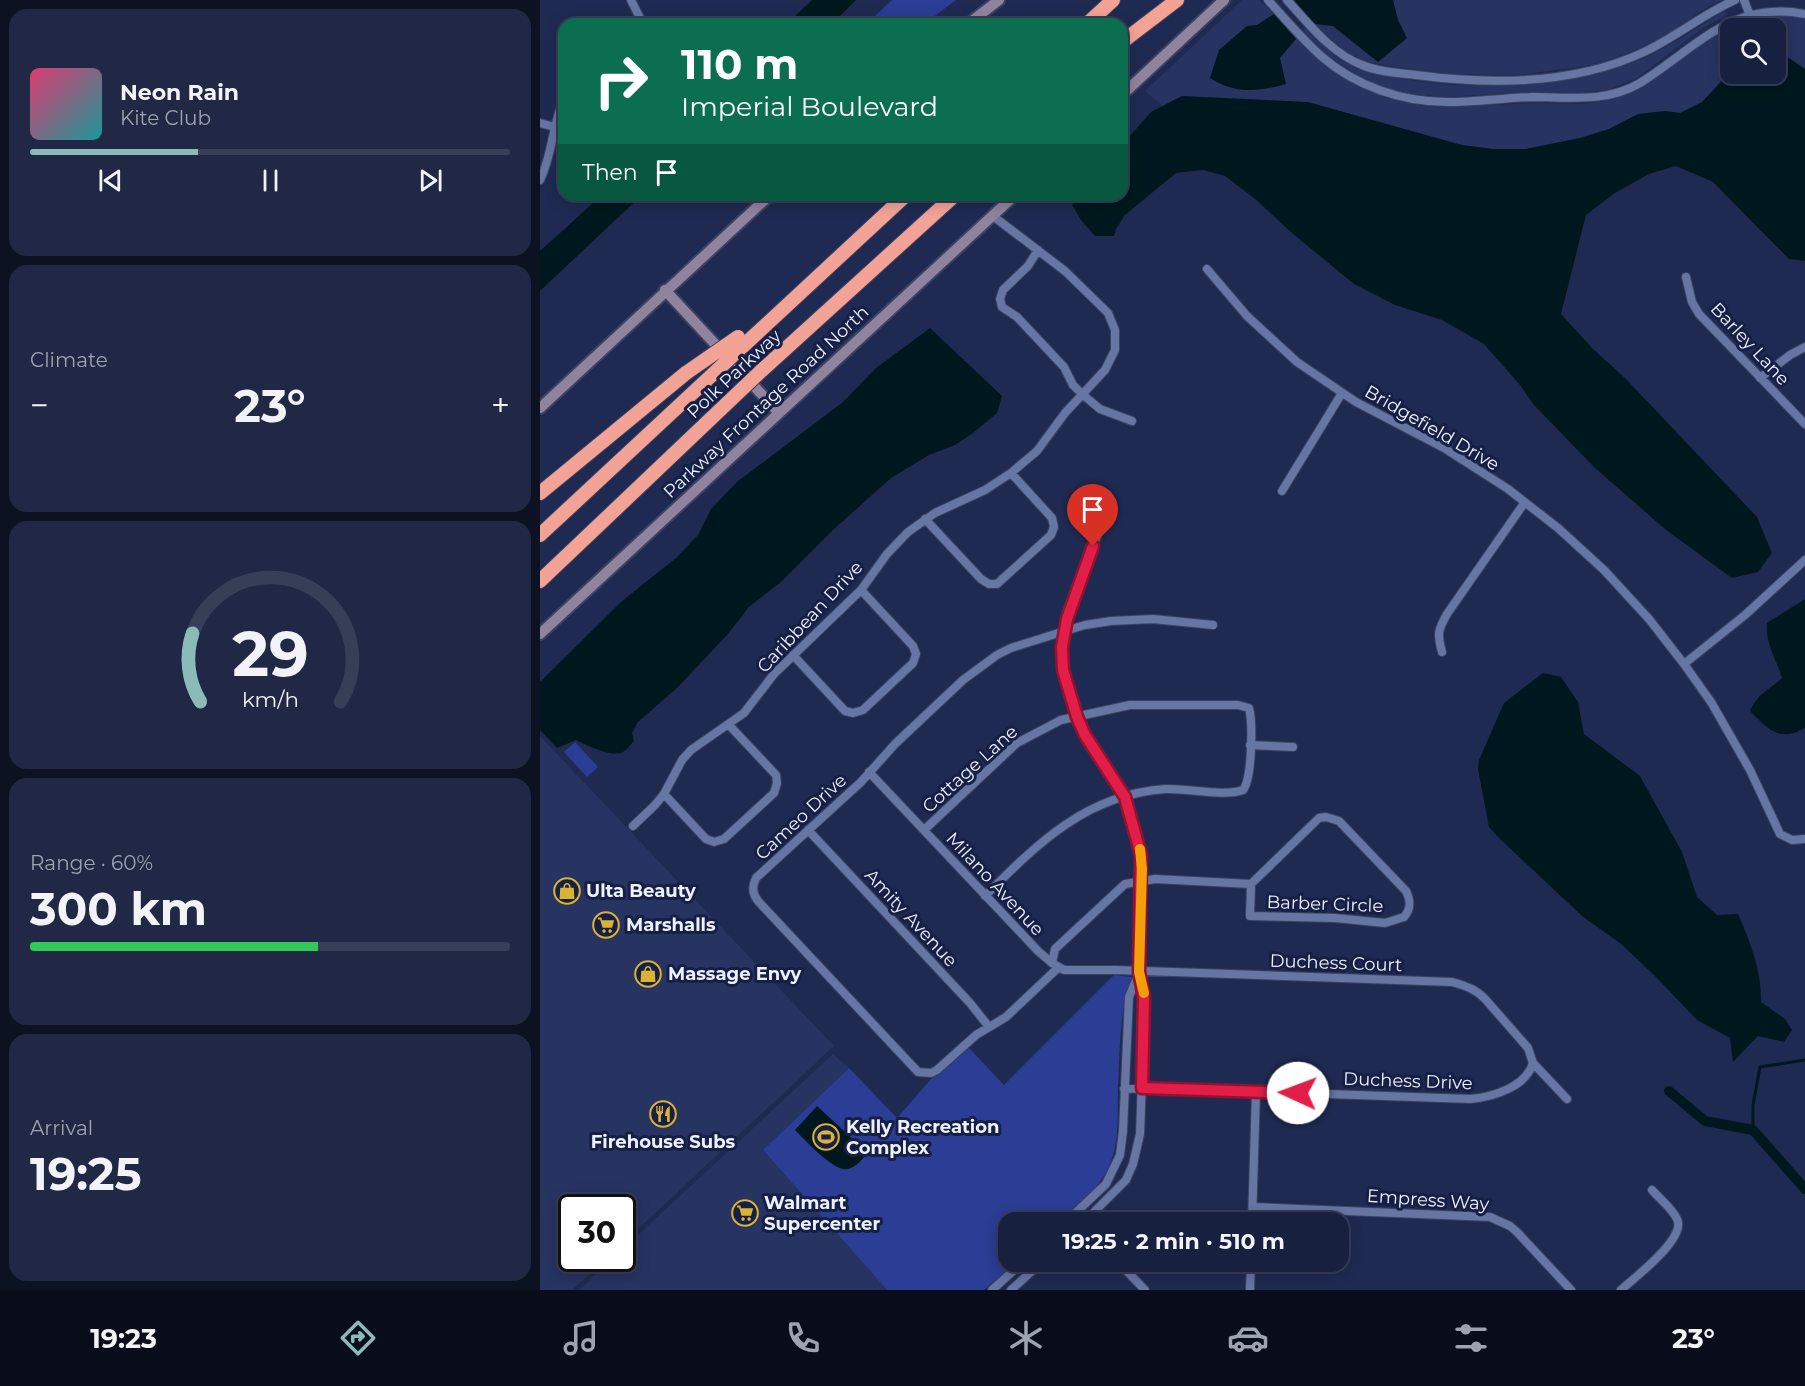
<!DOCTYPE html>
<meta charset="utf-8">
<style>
body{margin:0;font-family:Montserrat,sans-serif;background:#202845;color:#f1f3f6;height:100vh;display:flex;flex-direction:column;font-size:22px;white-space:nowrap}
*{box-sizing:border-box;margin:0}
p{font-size:20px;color:#9ea3b0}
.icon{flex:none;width:33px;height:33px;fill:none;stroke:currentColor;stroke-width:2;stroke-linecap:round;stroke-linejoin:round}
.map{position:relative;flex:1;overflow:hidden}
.panel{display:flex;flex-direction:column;gap:9px;padding:9px;background:#0d1222;width:540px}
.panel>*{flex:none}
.banner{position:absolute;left:18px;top:18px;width:570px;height:183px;border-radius:18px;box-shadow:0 3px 15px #0003,0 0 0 2px #363e58;background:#0b6e4f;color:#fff;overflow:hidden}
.controls{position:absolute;left:1180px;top:18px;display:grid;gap:12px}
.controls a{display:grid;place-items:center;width:66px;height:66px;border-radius:12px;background:#17203e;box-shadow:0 3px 15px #0003,0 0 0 2px #363e58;font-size:30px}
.speed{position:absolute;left:18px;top:1194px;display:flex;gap:12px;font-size:30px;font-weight:700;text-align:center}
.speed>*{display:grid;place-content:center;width:78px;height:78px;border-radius:50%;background:#17203e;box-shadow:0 3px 15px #0003,0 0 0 2px #363e58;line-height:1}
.speed .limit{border:3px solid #111;border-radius:9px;background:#fff;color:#111}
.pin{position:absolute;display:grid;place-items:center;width:51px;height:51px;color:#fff;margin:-62px -26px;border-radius:50% 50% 50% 0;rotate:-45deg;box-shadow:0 0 6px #0007}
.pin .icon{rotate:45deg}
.me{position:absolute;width:66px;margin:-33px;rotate:272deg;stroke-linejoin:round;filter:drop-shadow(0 0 4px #0008)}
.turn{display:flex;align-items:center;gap:21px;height:126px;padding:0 24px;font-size:27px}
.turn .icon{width:78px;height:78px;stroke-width:2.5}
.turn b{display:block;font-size:42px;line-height:51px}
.then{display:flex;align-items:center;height:57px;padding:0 24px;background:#0003;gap:12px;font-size:22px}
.big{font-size:45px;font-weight:700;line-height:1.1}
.panel .widget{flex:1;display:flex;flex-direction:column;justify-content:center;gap:9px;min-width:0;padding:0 21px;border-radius:18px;background:#202845}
.panel .dial{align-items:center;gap:0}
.dial svg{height:156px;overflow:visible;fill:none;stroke:#363e58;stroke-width:7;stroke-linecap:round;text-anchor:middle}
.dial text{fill:#f1f3f6;stroke:none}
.song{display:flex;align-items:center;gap:18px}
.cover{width:72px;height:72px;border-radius:9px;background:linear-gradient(135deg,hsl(340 70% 55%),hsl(180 70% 35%))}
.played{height:6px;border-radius:3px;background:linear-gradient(90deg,#8bbbb9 35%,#363e58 35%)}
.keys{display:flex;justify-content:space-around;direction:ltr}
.heat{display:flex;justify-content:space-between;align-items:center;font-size:33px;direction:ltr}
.charge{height:9px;border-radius:4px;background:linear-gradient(90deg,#34c759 60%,#363e58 0)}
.trip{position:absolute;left:458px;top:1212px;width:351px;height:60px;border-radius:18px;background:#17203e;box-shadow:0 3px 15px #0003,0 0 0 2px #363e58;font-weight:700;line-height:60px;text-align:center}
.tab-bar{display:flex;height:96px;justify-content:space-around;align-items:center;background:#090d19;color:#9ea3b0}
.tab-bar .icon{width:42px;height:42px}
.tab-bar .on{color:#8bbbb9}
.tab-bar b{font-size:27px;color:#f1f3f6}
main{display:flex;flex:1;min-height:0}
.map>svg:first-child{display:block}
.built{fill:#273361}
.green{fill:#2b3d94}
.water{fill:#00181d}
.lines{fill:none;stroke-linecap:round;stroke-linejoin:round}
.stream{stroke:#00181d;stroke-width:3}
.canal{stroke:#00181d;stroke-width:10}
.street-casing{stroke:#3c4261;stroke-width:10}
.secondary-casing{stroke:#3c4261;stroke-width:14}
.highway-casing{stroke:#3c4261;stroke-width:16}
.street{stroke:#6675a2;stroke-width:8}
.secondary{stroke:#90839e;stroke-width:10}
.highway{stroke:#f3a395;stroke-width:14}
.highway-bridge-casing{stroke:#3c4261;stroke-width:16;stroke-linecap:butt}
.highway-bridge{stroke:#f3a395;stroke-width:14}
.route-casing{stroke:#92132f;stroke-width:15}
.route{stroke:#e11d48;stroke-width:10}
.slow{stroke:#f59e0b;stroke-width:10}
.labels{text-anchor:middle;stroke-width:6;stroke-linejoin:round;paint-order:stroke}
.street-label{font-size:18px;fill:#edf1fb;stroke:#162046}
.poi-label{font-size:18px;font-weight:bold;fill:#edf1fb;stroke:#162046;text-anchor:start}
</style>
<main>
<section class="panel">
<div class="widget">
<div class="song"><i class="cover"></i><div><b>Neon Rain</b><p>Kite Club</p></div></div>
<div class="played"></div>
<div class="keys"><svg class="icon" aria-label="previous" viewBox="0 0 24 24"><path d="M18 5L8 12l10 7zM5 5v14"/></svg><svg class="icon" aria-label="pause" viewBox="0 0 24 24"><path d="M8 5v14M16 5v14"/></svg><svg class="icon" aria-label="next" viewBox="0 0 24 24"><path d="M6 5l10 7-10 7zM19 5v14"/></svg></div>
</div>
<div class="widget"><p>Climate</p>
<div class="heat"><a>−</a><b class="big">23°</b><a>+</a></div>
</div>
<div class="widget dial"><svg viewBox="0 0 100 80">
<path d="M14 69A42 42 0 1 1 86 69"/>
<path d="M14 69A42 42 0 0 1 10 34" stroke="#8bbbb9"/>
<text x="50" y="56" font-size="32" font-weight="700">29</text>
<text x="50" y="72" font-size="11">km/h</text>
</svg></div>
<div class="widget"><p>Range · 60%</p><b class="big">300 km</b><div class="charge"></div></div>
<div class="widget"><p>Arrival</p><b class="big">19:25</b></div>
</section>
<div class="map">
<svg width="1265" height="1290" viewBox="0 0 1265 1290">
<rect width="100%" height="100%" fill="#1f2a52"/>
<path class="built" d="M702,0H719L734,14L717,25L740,58L756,39L778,60L815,85L848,99L884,106L908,107L993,103L1044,104L1074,99L1102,87L1183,29L1210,18L1236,16H1255L1265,19V69L1236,49V28H1191V71L1162,102L1140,113L1125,111L1098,114L1069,129L1040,138L986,149H953L922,145L865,130L694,100L642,96L623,106L605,91Z
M853,0H1182L1169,6L1132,31L1102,47L1077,57L1051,65L978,75L909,74L856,67L824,61L802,49L775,24L793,26L838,62L866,38L858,20Z
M1185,10L1187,15L1160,30L1097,78L1070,89L1042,93L991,92L906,97L872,94L850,89L819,76L784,53L763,31L765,27L796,57L822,71L856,78L909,85H980L1055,75L1081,67L1107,57L1138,40Z
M0,736L294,1046L83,1243L82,1208H32V1258L66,1259L32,1290H0Z
M293,1054L309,1068L223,1150L347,1290H39L73,1259L82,1258L83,1249Z"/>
<path class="green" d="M352,0H416L384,24H339L332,19Z
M35,742L58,767L47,777L24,752Z
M574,975L592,977C579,1010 580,1051 578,1086C577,1118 581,1148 564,1176C553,1194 533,1208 518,1222H468V1262H476L444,1290H347L223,1150L309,1068L357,1118L392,1078L400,1074L429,1048L464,1085Z"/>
<path class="water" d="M272,0H316L292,24H247Z
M754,0H853L858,20L867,38L838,62L793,26L775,24Z
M734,14L756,39L740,58L746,84C719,92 694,94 670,78L679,50L707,26L717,25Z
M1236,49L1265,69V261L1249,259L1173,182L1136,166L1109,174L1075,193L1046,215L1021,314L1053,349L1085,378L1217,517L1232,553L1218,572L1192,578L1126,530L1054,467L994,405L980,385L944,344L902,320L855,305L814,284L753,234L714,198L685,176L663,170L636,173L585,215L576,229L574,236H555L541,220L532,205L541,195H582V145L611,112L642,96L768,102L922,145L953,149H986L1040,138L1069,129L1098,114L1125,111L1140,113L1162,102L1191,71V74H1236Z
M59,195H102L0,291V251L52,204Z
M390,328L462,396L457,413L433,433L415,445L389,455L351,478L293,530L242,581L209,607L187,635L137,688L98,722L92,733L94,741C91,744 87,750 83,752C72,758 46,745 36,740L17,748L0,730V682L82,601L136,558L158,535L171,509L197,482L303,402L336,368Z
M1265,599V728C1239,743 1228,729 1210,711C1218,693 1228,691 1242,678C1236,658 1225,644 1227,623Z
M1003,673L1021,677L1038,702L1044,734L1100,776L1142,852L1157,897L1177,915L1198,914C1210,941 1222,972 1221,1002L1245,1019L1252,1030L1244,1042L1218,1036L1193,1062L1190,1038L1157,1020L1114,975L1081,944L1042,916L961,840L949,827L938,769L939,760L964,703Z
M277,1106L317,1143L330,1150C324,1157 317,1167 308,1169C295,1173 265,1140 255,1130Z"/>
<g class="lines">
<path class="stream" d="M1213,1130V1105L1220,1067L1265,1060"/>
<path class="canal" d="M1129,1091L1165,1121L1213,1130L1265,1189"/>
<g class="street-casing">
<path id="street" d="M91,0L103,24
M728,0C745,19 762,39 781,56C815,86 862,102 907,102C935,102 964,98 993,97C1030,97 1066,103 1100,83C1155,49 1191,0 1265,14
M747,0C769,24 791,53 822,65C838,72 859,73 876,75C951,85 1034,85 1104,52C1136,37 1163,14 1195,0
M1204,0L1209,13
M0,123L15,127
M0,180C13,154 12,125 24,99
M498,250L488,266L463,290L460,299L462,307L477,317L524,367L533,385L542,394L560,409L592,421
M667,269L707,316L757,362L816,402L904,448L968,489L1018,528L1064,570L1109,619L1144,664L1171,702L1210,770L1240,834L1252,840L1265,839
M1146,277L1152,302L1159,314L1265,424
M1220,378L1250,355L1265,347
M742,491L802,393
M385,519L441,579L449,584H457L511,535L514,527L512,518L471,473
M902,652C897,634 898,630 907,614L985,502
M253,655L305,711L313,713L323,710L373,663L376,654L373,646L321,590
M1144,664L1205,615L1265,560
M710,745L753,747
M329,772L498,951L512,963L524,970H576L912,982C926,986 936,989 946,1000L988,1048L993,1063L1027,1099
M124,794L166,839L174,842L184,839L234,793L237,783L236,775L189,725
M786,817L799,821L866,891C871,901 871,909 864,917L845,923L795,918L710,916L711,884L779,818Z
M93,826L115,805L124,794L142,760L151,750L204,713L234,674L321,590L347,554L368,532L395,513L445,490L471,473L497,451L525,413L565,370L575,350V330L568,313L525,271L453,216
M268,830L430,1003L449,1027
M384,830L477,743L521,720L590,705H698L709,708C713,723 712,779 703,790C685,797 647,788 626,789C547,794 498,843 445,896
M512,963L515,949L585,884L615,879L711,884
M519,967L466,1017L436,1035L397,1070L391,1073L378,1072L218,901C212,893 212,887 216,878L321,782L355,744L423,680L457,655L471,648L525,631L545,625L571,621L613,619L673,625
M584,1089L617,1088L930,1099C953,1097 986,1087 993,1063
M714,1207L950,1217L970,1226L977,1232L1031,1290
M526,1222L566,1184L580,1155L583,1131L589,997L599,973
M544,1222L586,1180L593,1164L600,1134L605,998L599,972L601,855L596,834L585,797L545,734L537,717L523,671L522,647L527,619L560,528
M712,1222L716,1092
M578,1262L605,1290
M452,1290L483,1262
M471,1290L502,1262
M710,1290L711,1262
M1081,1290C1094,1278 1147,1238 1137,1219C1132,1208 1120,1199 1112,1190"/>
</g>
<g class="secondary-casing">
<path id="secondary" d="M428,24L459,0
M582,95L684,0
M125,290L239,413
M0,408L230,195
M0,634L475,195"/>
</g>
<g class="highway-casing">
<path id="highway" d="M547,24L573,0
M582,42L637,0
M202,347L366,195
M221,371L415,195
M0,493L146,373
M0,535L158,388
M0,581L181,409"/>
</g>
<use href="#street" class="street"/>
<use href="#secondary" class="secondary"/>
<use href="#highway" class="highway"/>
<g class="highway-bridge-casing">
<path id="highway-bridge" d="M146,373L198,337
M158,388L202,347
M181,409L221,371"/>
</g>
<use href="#highway-bridge" class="highway-bridge"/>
</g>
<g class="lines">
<g class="route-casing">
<path id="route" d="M553,546L527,619L522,647L523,670L537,717L545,735L585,797L601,855L599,972L604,998L602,1088L758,1093"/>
</g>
<use href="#route" class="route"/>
<path class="slow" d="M600,849L602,869L599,972L604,993"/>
</g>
<defs>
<g id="shop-ring" transform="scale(1.35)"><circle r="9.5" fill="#162046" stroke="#dbb233" stroke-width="1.5"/><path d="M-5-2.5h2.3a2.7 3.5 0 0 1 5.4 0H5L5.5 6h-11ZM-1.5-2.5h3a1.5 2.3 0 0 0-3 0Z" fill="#dbb233"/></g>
<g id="supermarket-ring" transform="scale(1.35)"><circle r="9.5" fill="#162046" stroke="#dbb233" stroke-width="1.5"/><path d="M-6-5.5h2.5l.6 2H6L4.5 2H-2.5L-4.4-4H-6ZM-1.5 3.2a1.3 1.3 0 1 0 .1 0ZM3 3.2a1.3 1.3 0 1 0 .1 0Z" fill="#dbb233"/></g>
<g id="restaurant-ring" transform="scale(1.35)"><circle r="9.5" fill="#162046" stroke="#dbb233" stroke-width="1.5"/><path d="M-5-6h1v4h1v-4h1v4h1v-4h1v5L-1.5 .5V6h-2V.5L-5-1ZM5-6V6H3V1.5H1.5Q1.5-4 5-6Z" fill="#dbb233"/></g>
<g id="stadium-ring" transform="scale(1.35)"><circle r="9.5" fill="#162046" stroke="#dbb233" stroke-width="1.5"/><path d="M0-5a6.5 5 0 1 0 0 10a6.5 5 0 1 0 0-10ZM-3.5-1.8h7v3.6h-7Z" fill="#dbb233"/></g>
</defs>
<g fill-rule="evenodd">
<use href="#shop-ring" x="27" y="891"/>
<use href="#supermarket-ring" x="66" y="925"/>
<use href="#shop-ring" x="108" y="974"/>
<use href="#restaurant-ring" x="123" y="1114"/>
<use href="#stadium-ring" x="286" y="1137"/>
<use href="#supermarket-ring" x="205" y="1213"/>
</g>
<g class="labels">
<g class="street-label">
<text transform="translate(1210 344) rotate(47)" y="6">Barley Lane</text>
<text transform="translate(194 374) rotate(-43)" y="6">Polk Parkway</text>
<text transform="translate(226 402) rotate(-43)" y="6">Parkway Frontage Road North</text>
<text transform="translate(892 428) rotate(30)" y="6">Bridgefield Drive</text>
<text transform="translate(270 617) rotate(-47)" y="6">Caribbean Drive</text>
<text transform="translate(430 769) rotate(-42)" y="6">Cottage Lane</text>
<text transform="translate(261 817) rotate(-43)" y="6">Cameo Drive</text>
<text transform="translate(455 884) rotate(47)" y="6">Milano Avenue</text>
<text transform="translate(785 904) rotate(2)" y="6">Barber Circle</text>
<text transform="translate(371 918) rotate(47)" y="6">Amity Avenue</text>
<text transform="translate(796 963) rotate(2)" y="6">Duchess Court</text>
<text transform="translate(868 1081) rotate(2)" y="6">Duchess Drive</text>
<text transform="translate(888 1200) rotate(4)" y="6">Empress Way</text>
</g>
<g class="poi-label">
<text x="46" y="897">Ulta Beauty</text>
<text x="86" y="931">Marshalls</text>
<text x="128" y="980">Massage Envy</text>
<text x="306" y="1133">Kelly Recreation<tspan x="306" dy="21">Complex</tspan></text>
<text x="123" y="1148" text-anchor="middle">Firehouse Subs</text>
<text x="224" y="1209">Walmart<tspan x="224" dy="21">Supercenter</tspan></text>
</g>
</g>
</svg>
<div class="controls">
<a><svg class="icon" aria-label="search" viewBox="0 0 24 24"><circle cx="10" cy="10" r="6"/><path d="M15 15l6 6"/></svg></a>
</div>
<div class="speed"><div class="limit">30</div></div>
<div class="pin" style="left:553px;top:546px;background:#d93025"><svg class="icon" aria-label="arrive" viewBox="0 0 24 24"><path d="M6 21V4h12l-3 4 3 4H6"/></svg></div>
<svg class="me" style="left:758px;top:1093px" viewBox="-20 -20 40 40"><circle r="19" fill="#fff"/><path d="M0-13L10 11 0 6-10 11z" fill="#e11d48"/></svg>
<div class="trip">19:25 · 2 min · 510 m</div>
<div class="banner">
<div class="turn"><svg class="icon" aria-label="right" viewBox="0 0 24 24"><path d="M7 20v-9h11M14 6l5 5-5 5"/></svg><div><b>110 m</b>Imperial Boulevard</div></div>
<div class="then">Then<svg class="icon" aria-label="arrive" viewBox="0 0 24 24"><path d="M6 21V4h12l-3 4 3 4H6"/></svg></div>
</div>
</div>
</main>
<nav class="tab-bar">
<b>19:23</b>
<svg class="icon on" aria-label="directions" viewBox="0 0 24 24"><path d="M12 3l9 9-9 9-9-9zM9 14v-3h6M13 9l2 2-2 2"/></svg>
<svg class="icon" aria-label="music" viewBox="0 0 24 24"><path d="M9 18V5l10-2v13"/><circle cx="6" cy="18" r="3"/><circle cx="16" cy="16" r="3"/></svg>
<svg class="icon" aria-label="phone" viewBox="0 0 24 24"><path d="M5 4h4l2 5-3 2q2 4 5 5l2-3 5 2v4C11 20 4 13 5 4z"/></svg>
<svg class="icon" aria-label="climate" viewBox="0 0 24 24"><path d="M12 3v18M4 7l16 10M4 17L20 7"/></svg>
<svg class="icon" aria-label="car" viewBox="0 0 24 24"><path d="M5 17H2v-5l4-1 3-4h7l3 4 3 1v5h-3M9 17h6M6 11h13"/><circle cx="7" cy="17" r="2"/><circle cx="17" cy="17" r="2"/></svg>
<svg class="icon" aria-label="filters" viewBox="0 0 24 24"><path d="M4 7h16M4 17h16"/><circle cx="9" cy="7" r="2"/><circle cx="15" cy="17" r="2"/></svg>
<b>23°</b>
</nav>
